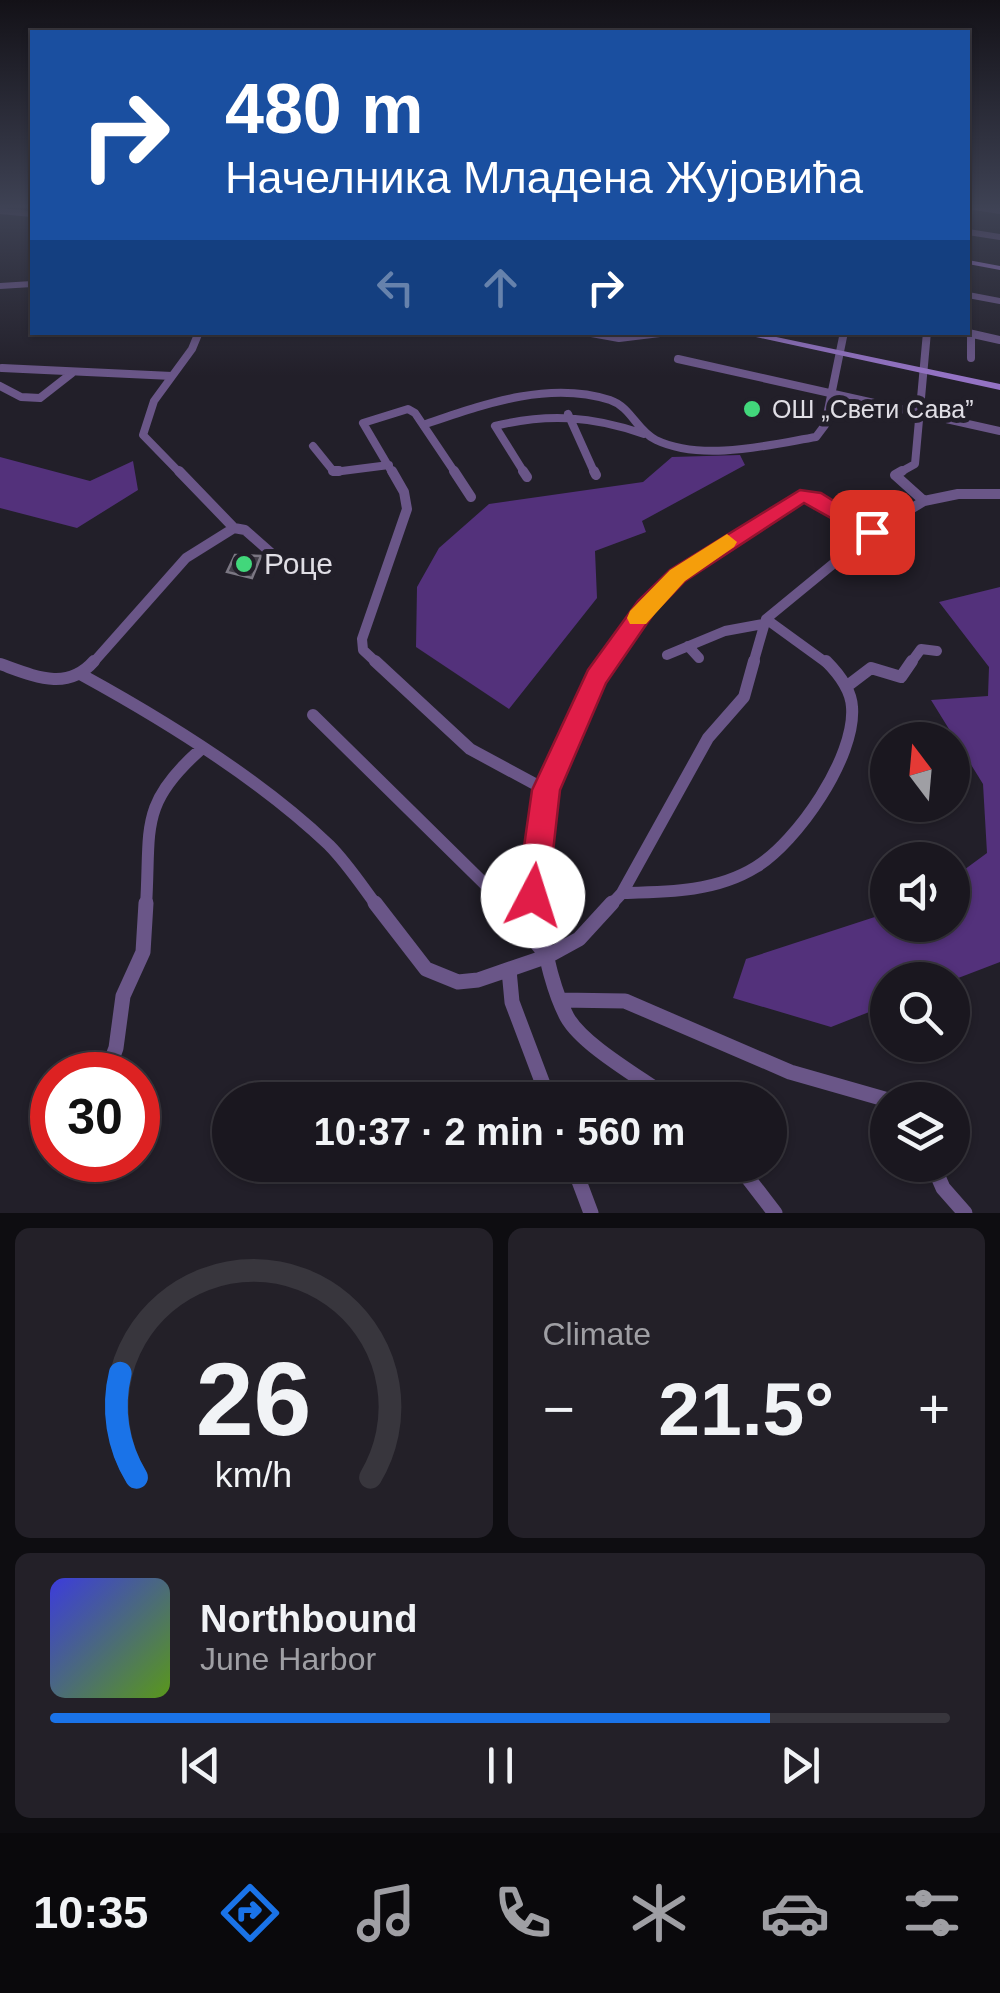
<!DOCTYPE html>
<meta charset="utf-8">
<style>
body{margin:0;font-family:Helvetica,sans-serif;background:#232028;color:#f1f3f6;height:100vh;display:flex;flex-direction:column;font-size:38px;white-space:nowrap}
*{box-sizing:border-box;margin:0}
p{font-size:32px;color:#9f9fa4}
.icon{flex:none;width:55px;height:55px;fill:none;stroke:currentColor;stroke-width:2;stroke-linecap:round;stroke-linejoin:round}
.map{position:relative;height:1213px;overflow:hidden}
.panel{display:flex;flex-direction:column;gap:15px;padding:15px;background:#0e0d11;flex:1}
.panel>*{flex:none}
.guide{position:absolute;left:30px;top:30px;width:940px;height:305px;border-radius:0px;box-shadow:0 2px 8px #0004,0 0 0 2px #38363d;background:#1a4fa0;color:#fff;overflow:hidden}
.needle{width:65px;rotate:344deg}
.controls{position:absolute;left:870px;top:722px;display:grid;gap:20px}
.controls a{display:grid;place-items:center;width:100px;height:100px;border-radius:50%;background:#1a171f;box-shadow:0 2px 8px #0004,0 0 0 2px #38363d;font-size:50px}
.speed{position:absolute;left:30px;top:1052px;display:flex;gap:20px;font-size:50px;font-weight:700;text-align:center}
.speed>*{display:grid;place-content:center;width:130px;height:130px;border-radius:50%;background:#1a171f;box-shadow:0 2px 8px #0004,0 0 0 2px #38363d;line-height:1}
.speed .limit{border:15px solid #d22;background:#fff;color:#111}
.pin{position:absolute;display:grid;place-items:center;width:85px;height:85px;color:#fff;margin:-42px;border-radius:20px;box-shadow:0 5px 15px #0006}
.me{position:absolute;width:110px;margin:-55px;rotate:5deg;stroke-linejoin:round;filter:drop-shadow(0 0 8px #0008)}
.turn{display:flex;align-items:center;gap:35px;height:210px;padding:0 30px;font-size:45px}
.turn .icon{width:130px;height:130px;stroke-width:2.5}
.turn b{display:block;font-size:70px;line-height:85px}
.lanes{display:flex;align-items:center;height:95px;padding:0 30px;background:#0003;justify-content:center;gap:50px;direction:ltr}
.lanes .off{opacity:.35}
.big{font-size:75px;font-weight:700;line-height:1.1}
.panel .tile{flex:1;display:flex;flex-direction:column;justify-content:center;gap:15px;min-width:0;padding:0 35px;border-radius:15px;background:#232028}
.panel .dial{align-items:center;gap:0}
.dial svg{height:260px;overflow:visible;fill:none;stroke:#38363d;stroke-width:7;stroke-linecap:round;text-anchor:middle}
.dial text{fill:#f1f3f6;stroke:none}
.song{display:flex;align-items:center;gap:30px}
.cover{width:120px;height:120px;border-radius:15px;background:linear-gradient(135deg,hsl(240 70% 55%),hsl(90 70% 35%))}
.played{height:10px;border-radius:5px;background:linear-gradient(90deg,#1a73e8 80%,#38363d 80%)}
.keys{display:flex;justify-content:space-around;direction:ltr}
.heat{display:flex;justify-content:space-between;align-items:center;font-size:55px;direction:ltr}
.panel .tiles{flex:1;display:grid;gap:15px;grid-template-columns:1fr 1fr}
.tile:last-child{grid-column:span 2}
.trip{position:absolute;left:212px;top:1082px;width:575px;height:100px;border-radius:50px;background:#1a171f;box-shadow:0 2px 8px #0004,0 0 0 2px #38363d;font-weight:700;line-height:100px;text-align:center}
.tab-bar{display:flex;height:160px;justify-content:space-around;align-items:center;background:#0a090c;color:#9f9fa4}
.tab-bar .icon{width:70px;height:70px}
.tab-bar .current{color:#1a73e8}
.tab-bar b{font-size:45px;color:#f1f3f6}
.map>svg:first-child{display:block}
.forest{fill:#53317b}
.building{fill:#413d48;stroke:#7b7783;stroke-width:2.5}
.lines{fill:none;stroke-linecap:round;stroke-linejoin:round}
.street-far4{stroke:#6a5688;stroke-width:6}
.street-far3{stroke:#6a5688;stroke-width:8}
.street-far2{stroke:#6a5688;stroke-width:10}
.street-far1{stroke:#6a5688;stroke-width:12}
.street{stroke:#6a5688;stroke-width:15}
.secondary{fill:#9473c4;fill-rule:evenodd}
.route{fill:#e11d48;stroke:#92132f;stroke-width:2.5}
.slow{fill:#f59e0b}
.poi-dot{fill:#42d77b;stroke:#221f29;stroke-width:4}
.labels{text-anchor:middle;stroke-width:10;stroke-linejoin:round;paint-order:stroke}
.far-poi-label{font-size:25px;fill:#e0dee5;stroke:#221f29;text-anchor:start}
.poi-label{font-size:30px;fill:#e0dee5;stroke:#221f29;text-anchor:start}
</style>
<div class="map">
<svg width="1000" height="1213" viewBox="0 0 1000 1213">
<rect width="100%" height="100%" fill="#221f29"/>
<path class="forest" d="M740,455L745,465L642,521L646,532L595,551L597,598L509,709L416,647L417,587L439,548L489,504L643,482L672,457Z
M0,457L90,481L133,461L138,490L77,528L0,508Z
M1000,587V962L953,980H888L887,1005L831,1027L733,998L746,959L887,913L888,925H952L953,878L987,853L983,784L931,700L988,696L989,667L939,602Z"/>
<path class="building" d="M235,555L261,556L252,578L227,572Z"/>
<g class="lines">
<path class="street-far4" d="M968,206L1000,211
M0,211L32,214
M968,232L1000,237
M0,286L32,284
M968,295L1000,301"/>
<path class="street-far3" d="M586,332L619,338L668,332
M964,332L1000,340
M971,334V358
M678,359L1000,431
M2,368L172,376
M0,386L21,397L40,398L72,373
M568,414L595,474
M423,425C482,405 548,380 610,400C631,407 637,431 656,440C702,462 769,445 816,437L825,425L844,332
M313,446L334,472L389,465
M181,474L143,435L154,401L192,349L199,332
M393,474L363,423L408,409L415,413L456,474
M525,474L495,426C548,413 592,416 644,434
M897,474L915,464L927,332"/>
<path class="street-far2" d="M179,471L234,528L245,530L279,560
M333,471H339
M454,471L471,497
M523,471L527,477
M594,471L596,475
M902,471L895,475L924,501
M766,619L828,664
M688,646L699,658
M667,655L725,631L763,624
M92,664L186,558L234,528
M378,664L363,650L362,639L407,509L404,492L392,471
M605,664L646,607L678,575L804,495L872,532
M753,664L766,619L872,532L924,501L958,494H1000
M910,664L921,649L937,651"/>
<path class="street-far1" d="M375,661L470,749L546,790
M0,664C34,676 67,692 94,661
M82,675C164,720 262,781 329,845C347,863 362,886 377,906
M846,687L871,668L901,677L912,661
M313,715L507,906
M622,893C667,892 716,892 756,867C797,842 856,757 852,707C851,689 839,674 826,661
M506,905L533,896
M146,906C151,829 138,805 200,750
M535,906L533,896L546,790L596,677L607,661
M610,906L622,893L708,738L744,697L754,661"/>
<path class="street" d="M375,903L426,969L458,982L478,980L548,956L579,939L612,903
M504,903L544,952
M535,903C544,940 549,983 567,1017C583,1046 643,1079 671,1100
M506,905L511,903
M509,970L512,1002L549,1100
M561,1000L625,1001L790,1072L888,1100
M104,1061L113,1056L116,1048L123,996L143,952L146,903
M573,1165L591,1213
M738,1165L775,1213
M933,1165L943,1188L965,1213"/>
<path class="secondary" d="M968,260L1000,266V270L968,264Z
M733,332H753L1000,384V390Z"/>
</g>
<linearGradient id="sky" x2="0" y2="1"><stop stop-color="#131117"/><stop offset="0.55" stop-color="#3e4254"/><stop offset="1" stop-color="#3e4254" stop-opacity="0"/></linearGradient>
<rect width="1000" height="376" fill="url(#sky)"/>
<path class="route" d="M800,490L821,493L883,532L872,539L865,537L804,503L685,581L654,613L606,683L560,790L548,896L544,906L533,911L522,906L517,896L532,790L588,670L638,601L670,570Z"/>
<path class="slow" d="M727,534L737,542L734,547L685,581L646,624H630L627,618L630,611L670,570Z"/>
<g class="poi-dot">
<circle cx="752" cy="409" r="10"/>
<circle cx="244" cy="564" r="10"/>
</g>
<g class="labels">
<g class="far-poi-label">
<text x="772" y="418">ОШ „Свети Сава”</text>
</g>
<g class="poi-label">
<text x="264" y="574">Роце</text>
</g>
</g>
</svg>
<div class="controls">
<a><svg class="needle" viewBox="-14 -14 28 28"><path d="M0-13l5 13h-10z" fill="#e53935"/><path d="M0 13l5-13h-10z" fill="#9f9fa4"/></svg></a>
<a><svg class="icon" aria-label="sound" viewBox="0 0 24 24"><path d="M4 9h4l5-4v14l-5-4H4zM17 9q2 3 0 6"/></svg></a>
<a><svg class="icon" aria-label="search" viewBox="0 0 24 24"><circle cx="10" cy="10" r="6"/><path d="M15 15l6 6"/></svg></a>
<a><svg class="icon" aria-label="layers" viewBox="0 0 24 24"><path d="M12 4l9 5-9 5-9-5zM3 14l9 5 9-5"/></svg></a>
</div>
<div class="speed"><div class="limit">30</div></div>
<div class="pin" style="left:872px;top:532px;background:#d93025"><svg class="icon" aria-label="arrive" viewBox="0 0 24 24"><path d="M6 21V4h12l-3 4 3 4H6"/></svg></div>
<svg class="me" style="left:533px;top:896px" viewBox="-20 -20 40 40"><circle r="19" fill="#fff"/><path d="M0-13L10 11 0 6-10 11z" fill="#e11d48"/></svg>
<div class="trip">10:37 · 2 min · 560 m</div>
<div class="guide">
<div class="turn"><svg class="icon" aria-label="right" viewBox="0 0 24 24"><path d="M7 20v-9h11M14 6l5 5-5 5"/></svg><div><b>480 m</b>Начелника Младена Жујовића</div></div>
<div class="lanes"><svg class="icon off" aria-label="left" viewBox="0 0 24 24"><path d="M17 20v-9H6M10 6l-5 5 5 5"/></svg><svg class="icon off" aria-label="ahead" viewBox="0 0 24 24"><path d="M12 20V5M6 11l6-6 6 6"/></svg><svg class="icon" aria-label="right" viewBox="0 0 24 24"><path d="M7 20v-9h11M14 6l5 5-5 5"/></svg></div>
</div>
</div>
<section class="panel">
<div class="tiles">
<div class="tile dial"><svg viewBox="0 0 100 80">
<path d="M14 69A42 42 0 1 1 86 69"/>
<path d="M14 69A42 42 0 0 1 9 37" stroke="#1a73e8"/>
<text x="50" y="56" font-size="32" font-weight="700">26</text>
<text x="50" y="72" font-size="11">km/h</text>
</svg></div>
<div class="tile"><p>Climate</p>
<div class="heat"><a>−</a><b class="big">21.5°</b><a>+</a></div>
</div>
<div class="tile">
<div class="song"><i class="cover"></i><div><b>Northbound</b><p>June Harbor</p></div></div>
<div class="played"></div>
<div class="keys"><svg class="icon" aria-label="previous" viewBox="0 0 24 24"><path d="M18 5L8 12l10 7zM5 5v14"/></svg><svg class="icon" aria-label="pause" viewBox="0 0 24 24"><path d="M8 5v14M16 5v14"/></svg><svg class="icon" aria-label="next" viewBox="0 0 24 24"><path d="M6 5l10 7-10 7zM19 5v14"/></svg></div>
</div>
</div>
</section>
<nav class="tab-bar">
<b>10:35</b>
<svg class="icon current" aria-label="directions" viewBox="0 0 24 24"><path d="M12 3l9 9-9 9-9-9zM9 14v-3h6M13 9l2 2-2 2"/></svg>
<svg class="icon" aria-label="music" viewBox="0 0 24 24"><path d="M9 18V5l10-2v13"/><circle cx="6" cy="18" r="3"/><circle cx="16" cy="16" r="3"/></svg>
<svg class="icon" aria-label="phone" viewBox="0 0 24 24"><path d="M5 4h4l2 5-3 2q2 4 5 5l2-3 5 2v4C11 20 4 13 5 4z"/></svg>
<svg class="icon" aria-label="climate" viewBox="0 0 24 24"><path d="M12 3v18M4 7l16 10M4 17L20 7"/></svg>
<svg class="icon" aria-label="car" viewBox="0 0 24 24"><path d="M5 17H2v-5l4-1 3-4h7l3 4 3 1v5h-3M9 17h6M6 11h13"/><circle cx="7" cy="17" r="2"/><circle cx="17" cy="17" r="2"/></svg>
<svg class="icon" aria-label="filters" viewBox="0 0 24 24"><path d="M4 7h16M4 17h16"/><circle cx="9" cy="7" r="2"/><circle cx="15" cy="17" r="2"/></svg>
</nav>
